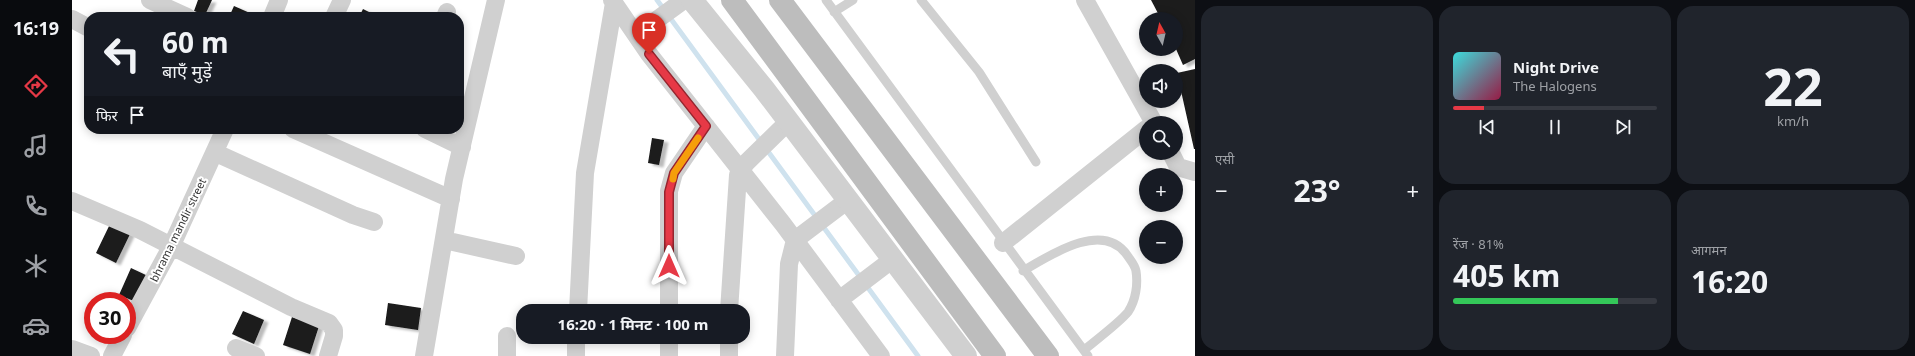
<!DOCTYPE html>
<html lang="hi">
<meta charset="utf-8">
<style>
body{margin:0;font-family:"Noto Sans","Noto Sans Devanagari",sans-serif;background:#20242c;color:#f1f3f6;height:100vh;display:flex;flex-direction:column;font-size:15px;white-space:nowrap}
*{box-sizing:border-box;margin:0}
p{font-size:13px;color:#9ea1a6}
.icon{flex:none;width:22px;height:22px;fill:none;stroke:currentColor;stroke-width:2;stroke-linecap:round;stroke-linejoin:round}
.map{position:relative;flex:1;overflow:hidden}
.panel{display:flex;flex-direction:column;gap:6px;padding:6px;background:#0d0f14;width:720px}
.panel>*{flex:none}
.guide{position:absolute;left:12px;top:12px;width:380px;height:122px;border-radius:16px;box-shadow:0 2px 10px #0003;background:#171b24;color:#f1f3f6;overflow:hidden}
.needle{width:26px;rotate:352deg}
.fabs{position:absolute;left:1067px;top:12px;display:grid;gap:8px}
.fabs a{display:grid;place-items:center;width:44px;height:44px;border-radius:50%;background:#171b24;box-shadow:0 2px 10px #0003;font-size:20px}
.speed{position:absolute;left:12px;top:292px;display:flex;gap:8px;font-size:20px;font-weight:700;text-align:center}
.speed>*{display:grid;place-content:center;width:52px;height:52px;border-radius:50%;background:#171b24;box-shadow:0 2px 10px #0003;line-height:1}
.speed .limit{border:6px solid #d22;background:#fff;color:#111}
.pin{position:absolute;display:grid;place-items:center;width:34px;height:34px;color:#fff;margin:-41px -17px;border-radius:50% 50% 50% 0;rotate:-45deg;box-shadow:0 0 4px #0007}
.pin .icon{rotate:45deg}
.me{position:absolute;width:44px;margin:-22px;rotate:0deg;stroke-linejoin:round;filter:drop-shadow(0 0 3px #0008)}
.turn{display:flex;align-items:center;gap:14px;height:84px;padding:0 12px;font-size:18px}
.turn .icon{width:52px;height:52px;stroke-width:2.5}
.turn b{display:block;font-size:28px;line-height:34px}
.then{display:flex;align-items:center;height:38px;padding:0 12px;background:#0003;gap:8px;font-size:15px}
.big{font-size:30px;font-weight:700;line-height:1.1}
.panel .widget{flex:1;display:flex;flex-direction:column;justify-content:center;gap:6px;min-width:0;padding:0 14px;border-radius:16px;background:#20242c}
.panel .dial{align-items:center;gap:0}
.dial b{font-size:52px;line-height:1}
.song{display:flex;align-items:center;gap:12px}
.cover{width:48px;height:48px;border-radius:6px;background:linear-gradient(135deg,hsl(180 70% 55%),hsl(340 70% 35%))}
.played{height:4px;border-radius:2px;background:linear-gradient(90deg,#e63946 15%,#363941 15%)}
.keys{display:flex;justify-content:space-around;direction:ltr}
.heat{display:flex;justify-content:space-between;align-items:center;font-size:22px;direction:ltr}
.charge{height:6px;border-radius:3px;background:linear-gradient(90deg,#34c759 81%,#363941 0)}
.panel .tiles{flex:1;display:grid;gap:6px;grid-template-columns:repeat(3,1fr)}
.widget:first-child{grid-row:span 2}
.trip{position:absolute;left:444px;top:304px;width:234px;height:40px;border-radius:16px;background:#171b24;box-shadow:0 2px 10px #0003;font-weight:700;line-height:40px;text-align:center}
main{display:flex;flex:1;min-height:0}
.menu{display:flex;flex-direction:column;width:72px;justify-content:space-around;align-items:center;background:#090b0e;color:#9ea1a6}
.menu .icon{width:28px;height:28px}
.menu .on{color:#e63946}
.menu b{font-size:18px;color:#f1f3f6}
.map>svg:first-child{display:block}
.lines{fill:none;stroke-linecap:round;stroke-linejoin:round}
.stream{stroke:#cfe2ee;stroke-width:5}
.building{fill:#1a1a1a;filter:url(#shadow)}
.service{stroke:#d0d0d0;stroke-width:9}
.minor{stroke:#d0d0d0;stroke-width:18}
.tertiary{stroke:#d0d0d0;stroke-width:22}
.secondary{stroke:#bdbdbd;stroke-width:22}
.route-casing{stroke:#96252e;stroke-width:10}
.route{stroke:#e63946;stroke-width:7}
.slow{stroke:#f59e0b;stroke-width:7}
.labels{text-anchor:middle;stroke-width:4;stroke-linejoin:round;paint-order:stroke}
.street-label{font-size:11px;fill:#333;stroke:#fff}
</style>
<main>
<nav class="menu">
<b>16:19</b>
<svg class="icon on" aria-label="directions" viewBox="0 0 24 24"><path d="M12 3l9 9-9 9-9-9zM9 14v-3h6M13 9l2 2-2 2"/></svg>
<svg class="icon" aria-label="music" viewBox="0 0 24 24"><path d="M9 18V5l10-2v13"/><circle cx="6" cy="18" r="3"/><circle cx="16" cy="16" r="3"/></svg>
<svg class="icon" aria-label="phone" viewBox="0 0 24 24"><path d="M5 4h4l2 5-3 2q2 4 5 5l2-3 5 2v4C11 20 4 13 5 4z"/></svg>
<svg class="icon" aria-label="climate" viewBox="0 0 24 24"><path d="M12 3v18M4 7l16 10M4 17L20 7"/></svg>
<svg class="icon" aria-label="car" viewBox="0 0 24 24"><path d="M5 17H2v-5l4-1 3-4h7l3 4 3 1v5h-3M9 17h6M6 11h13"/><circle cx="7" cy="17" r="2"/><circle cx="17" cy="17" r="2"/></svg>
</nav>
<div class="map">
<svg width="1123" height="356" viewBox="0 0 1123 356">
<defs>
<filter id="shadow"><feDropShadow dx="4.5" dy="2.5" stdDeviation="1" flood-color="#0004"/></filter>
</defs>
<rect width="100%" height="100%" fill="#fff"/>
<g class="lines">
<path class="stream" d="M585,0L846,356"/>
</g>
<path class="building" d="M126,0H140L133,15L122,11Z
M1079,0H1123V59L1111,65L1104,49V19H1089Z
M162,6L187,17H157Z
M291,9L307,17H287Z
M1123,69V149H1122L1105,73Z
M580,138L592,140L587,165L576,163Z
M39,222L59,232L44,263L24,253Z
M59,268L78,277L67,303L47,295Z
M316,303L349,308L346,330L313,325Z
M171,311L192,320L182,344L160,334Z
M220,317L247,326L238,354L211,345Z"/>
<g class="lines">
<path class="service" d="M754,0L1016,356
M849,0L907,72L964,162
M762,12L781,0
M951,271C978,255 1031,220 1055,255C1059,261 1063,265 1064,271C1066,284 1064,300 1056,312C1048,322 1023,341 1012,350"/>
<path class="minor" d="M78,0L115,17
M540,0L577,54L711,224L809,356
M1013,0L1082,123
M200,17L207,0
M262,17L270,0
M373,17L375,12
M0,19L17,28
M564,35L612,0
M221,129L379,199
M353,129L390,147
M144,153L281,215L302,222
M1099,153L1106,167L1123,172
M0,201L68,230L219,307L257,323L262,330V336L256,356
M372,240L444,256
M931,243L1074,129
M767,300L821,259
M506,311L513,173L542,3
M597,311V191L602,173L634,126
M657,311L666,175L674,163L717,121
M55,328L99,247L153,129
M164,348L184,356
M0,349L19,356
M40,356L51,335
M352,356L382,179L424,0
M435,356V336
M504,356V337
M597,356V337
M657,356V337
M713,356L717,264L723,240L776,200"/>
<path class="tertiary" d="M620,0L692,89L894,356"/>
<path class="secondary" d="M660,0L923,356
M708,0L976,356"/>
</g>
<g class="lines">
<g class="route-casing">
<path id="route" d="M577,54L634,126L602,173L597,192V266"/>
</g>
<use href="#route" class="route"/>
<path class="slow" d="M601,179L602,173L626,138"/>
</g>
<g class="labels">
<g class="street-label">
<text transform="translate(106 230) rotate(-64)" y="4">bhrama mandir street</text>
</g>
</g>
</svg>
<div class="fabs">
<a><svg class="needle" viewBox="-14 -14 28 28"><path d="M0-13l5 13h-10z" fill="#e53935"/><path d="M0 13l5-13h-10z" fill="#9ea1a6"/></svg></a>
<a><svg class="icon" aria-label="sound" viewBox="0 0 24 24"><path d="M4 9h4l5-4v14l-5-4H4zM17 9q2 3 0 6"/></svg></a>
<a><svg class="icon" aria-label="search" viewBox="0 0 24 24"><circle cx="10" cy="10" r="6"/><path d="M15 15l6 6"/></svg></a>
<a>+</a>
<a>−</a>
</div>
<div class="speed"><div class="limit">30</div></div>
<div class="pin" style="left:577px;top:54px;background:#d93025"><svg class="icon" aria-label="arrive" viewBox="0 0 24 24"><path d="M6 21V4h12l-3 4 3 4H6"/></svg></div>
<svg class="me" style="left:597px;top:266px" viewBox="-20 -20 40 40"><path d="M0-17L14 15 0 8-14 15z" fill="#e63946" stroke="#fff" stroke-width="4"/></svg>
<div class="trip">16:20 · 1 मिनट · 100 m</div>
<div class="guide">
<div class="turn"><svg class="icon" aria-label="left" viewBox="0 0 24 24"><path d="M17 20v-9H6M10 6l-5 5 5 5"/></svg><div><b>60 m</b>बाएँ मुड़ें</div></div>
<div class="then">फिर<svg class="icon" aria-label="arrive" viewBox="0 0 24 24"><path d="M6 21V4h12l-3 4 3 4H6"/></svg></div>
</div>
</div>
<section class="panel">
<div class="tiles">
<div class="widget"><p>एसी</p>
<div class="heat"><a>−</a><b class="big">23°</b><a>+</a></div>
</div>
<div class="widget">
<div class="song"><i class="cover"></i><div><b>Night Drive</b><p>The Halogens</p></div></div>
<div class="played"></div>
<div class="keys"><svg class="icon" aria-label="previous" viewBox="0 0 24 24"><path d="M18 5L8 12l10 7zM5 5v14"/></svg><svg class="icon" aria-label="pause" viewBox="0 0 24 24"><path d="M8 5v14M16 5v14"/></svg><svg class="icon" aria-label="next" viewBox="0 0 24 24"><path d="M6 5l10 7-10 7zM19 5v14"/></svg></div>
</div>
<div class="widget dial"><b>22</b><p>km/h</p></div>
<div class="widget"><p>रेंज · 81%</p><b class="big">405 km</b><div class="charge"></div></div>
<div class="widget"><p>आगमन</p><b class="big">16:20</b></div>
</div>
</section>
</main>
